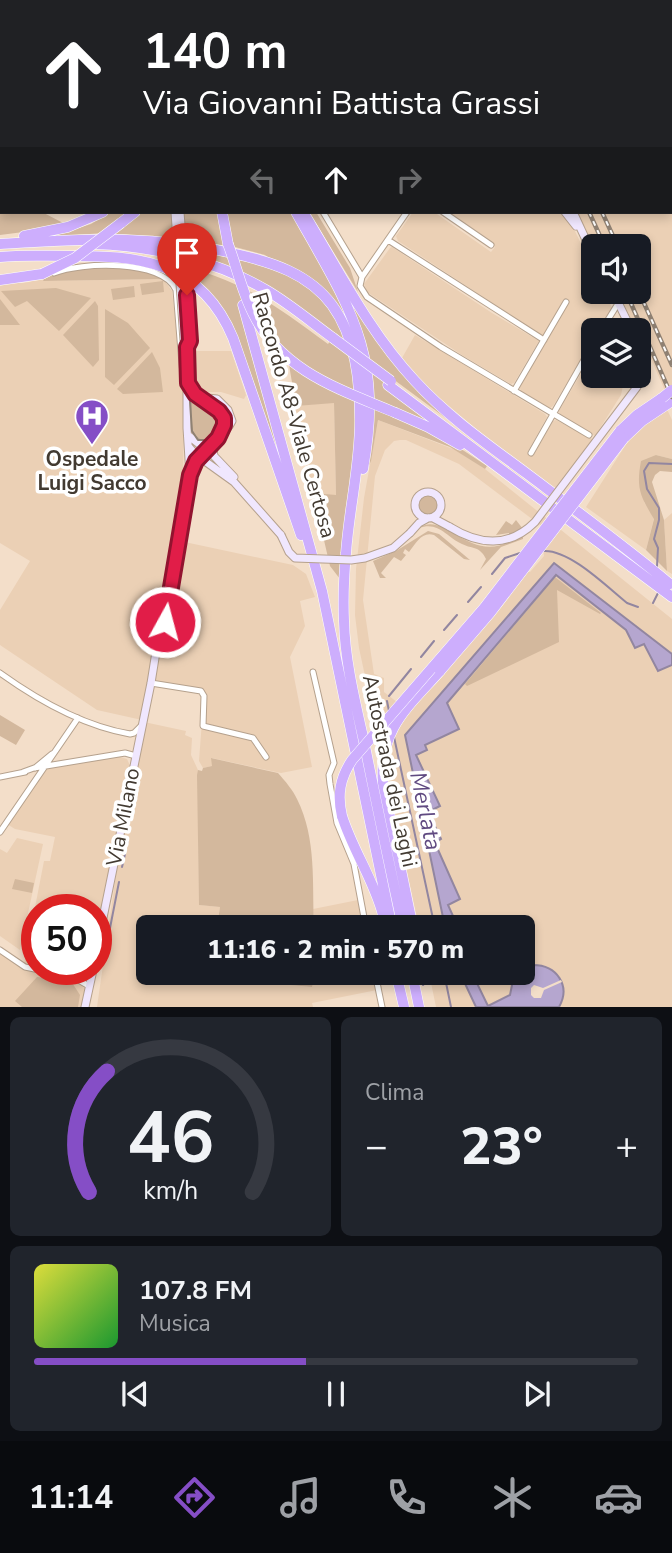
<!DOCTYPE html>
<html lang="it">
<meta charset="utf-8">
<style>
body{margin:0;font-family:"Nunito Sans",sans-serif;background:#20242c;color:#f1f3f6;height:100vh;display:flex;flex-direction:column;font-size:26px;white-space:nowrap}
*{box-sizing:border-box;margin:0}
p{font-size:23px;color:#9ea1a6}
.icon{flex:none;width:38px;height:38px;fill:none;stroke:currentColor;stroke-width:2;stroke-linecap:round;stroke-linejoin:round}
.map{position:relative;height:1007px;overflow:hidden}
.drawer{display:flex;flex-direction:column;gap:10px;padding:10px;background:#0d0f14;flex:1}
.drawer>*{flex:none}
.banner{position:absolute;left:0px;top:0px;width:672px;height:214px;box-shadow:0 4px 10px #0003;background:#202124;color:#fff;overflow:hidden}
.controls{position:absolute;left:581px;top:234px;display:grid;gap:14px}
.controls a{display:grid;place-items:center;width:70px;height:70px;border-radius:10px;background:#171b24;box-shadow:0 4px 10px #0003;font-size:35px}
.speed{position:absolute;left:21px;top:894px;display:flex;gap:14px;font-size:35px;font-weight:700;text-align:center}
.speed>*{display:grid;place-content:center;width:91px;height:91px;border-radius:50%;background:#171b24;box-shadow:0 4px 10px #0003;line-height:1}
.speed .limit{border:10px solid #d22;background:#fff;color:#111}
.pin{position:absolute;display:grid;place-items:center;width:60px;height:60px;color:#fff;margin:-72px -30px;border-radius:50% 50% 50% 0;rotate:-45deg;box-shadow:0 0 7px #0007}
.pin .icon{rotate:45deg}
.me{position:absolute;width:77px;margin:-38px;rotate:7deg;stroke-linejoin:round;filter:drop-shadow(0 0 5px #0008)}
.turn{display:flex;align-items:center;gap:24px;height:147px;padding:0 28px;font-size:32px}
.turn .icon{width:91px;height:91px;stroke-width:2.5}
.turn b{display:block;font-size:49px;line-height:60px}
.lanes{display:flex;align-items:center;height:66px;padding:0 28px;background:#0003;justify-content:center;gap:35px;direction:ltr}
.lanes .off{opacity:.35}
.big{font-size:52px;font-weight:800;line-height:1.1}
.drawer .widget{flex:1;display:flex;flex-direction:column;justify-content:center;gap:10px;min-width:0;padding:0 24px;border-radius:10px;background:#20242c}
.drawer .dial{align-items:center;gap:0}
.dial svg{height:182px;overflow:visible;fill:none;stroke:#363941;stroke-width:7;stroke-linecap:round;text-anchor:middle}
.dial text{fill:#f1f3f6;stroke:none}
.song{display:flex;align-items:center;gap:21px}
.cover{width:84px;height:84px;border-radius:10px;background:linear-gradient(135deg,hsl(60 70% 55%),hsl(130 70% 35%))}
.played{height:7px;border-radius:4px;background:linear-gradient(90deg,#854ec6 45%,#363941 45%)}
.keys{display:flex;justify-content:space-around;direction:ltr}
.heat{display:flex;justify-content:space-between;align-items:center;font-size:38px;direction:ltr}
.drawer .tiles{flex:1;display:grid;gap:10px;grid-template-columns:1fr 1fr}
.widget:last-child{grid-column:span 2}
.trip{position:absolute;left:136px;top:915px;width:399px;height:70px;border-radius:10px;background:#171b24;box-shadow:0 4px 10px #0003;font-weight:800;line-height:70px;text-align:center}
.tab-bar{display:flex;height:112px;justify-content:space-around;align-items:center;background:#090b0e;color:#9ea1a6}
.tab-bar .icon{width:49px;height:49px}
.tab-bar .current{color:#854ec6}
.tab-bar b{font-size:32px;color:#f1f3f6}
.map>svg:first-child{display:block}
.built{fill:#ebd0b5;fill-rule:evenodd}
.green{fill:#d3b89d}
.water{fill:#b5a6cf;stroke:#9286a0;stroke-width:2}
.pier{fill:#f3dec9}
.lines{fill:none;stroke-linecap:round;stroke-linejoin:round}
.stream{stroke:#9286a0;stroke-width:2}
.street-casing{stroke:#b5a18d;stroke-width:7}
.secondary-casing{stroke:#b5a18d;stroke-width:9}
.highway-casing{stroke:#fff;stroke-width:11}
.street{stroke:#fff;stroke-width:5}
.secondary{stroke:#f0e7fe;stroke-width:7}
.highway{stroke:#cdaefd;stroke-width:10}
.tram{stroke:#8f8173;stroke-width:2}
.rail-casing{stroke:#8f8173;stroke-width:4.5}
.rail{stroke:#fff;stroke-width:2;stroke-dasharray:5;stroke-linecap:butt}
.secondary-bridge-casing{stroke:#b5a18d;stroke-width:9;stroke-linecap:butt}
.highway-bridge-casing{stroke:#fff;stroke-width:11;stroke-linecap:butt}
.secondary-bridge{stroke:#f0e7fe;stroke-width:7}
.highway-bridge{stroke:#cdaefd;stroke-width:10}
.route-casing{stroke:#92132f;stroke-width:18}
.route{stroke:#e11d48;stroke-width:12}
.labels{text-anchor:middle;stroke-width:7;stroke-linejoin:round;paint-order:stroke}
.street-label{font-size:21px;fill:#423a31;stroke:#fff}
.poi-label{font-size:21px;font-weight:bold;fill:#423a31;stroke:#fff}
.water-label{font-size:23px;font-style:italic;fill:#604a81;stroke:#fff}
</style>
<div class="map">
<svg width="672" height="1007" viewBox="0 0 672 1007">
<rect width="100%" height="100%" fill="#f3dec9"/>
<path class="built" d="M670,210L672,214V407L639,331H637L618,292H639V247H595L577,212Z
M413,212H434L491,252L495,247L492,244L493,242L449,212H559L572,225L593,268V292H605L612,308L598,331H593V339L553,406L550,408L521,391L519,386L569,303L564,300L543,336L398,241L396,236Z
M392,247L492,313L539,341L514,383L511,384L462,355L367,292L364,284L390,248Z
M43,279L44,281L163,279L172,291L184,400L183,485L142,720L97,710L0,645V610L30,561L0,543V283H24Z
M415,335L545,414L547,417L527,453L533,456L553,421L556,420L594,440L555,489L481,433L430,390L411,370L402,358Z
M194,351H231L246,395L244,399L221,392H195Z
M593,353V376H625L621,395L595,436L560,414L559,411Z
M334,402L336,496L311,493L294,406Z
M666,407L672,420V459L656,455L644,502L654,518L646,550L586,507L634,432Z
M378,420L458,451L485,469L672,619V1007H436L429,973H523V928L419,927L359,648L355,615L356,569L364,498ZM400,440H406L459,464L548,531L543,548L544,556L530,572L527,571L402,706L384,692V678L374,674L363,600L375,476L385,450L394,441Z
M672,513V574L667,571L664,520Z
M180,541L293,565L306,574L315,597L300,601L305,626L290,657L312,767L281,773L212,758V766L203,768L199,761L204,694L152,683L168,619Z
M144,722L186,731L185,735L192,738L191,755L198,770L199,905L220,907L217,927L149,928V973H269L268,983L311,987L315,973H379L382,989L312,1003L313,1007H97L124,819Z
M117,756L127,759L132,770L96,951V910H37V968L24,964L44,861H50L55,837L15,829L7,824L45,768Z
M17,838L43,844L20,950L0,936V849L7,853Z
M363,899L369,927H314L313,909Z
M0,949L21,964L76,977L85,989L82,1007H0Z"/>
<path class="green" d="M0,190L2,212H42L65,224L39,230L0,235Z
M111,212H130L123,225L140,212H293L352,323L367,393L363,403L335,304L265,255L235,247L173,238L103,233L51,237L91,224Z
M309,212H316L350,268L358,292Z
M122,241L176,246L266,266L296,278L322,298L341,326L354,373L357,440L340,579L330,566L313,493L336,495L334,403L296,406L287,353L267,327L239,306L300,523L227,320L165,262C237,277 270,301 328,344L334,336L256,282Z
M133,267L151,271L163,279L43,281L44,279L63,270Z
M163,281L164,292L142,295L140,284Z
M134,286L135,297L113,300L111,289Z
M343,287L373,331L470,436L393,379L387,387L463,444L455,445L487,466L485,469L450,447L378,420L371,461L367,470C378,396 377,356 343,287Z
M56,288L91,298L59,331L27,301L15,307L1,291Z
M0,299L20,325H0Z
M95,301L98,306L99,360L93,367L63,335Z
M105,309L128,323L150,348L114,385L105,377Z
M152,352L160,368L163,392L123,394L117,389Z
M200,400C214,406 220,417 221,431L210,441L199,442C186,432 189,419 189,403Z
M656,455L672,459V472L660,471L655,475L652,482L664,520L667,571L646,550L654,519C640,496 636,488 641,461Z
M418 505a10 10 0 1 1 20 0a10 10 0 1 1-20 0Z
M516,520L523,529V539L501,547L480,570L486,559C480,546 472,549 462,544C446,537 439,521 419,528C444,510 470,564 510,541L509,533L496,535L506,521L512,525Z
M428,531L439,534L470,560L464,559L434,535C422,531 416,543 409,552L405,549L403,553L406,555L401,561L394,557L381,573L386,578H380L373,561L396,551Z
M555,577L601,613L600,614L557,590L559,642L467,686L465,684Z
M0,715L25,730L16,745L0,736Z
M211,758L278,773C285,781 293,790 297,799C317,839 312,884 314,927H217L220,907L199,905L197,775L198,770L202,771L203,768L212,766Z
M15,879L34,883L32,893L12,889Z
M269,973H315L312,987L268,983Z
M37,977L71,981L80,995L78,1007H22L15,1001Z"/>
<path class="water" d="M554,563L672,654V665L658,671L644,644L635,648L626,630L556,575L447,703L459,729L425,745L427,750L416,755L440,806L428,812L441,839L435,843L460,899L448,905L458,927H445L405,735Z
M533,965C557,965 571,986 559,1007H476L460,973H472L488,1006L510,995L513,980L518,973H523V969Z"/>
<path class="pier" d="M561,980L562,982L544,990L541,998H534L531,995V988L534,985L543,988Z"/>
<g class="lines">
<path class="stream" d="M544,551C570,550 606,586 627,603L638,607
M657,566L658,548L654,539L659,520V508L647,489L644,471L649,463L672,464
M492,574L505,558L520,553
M468,602L481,587
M653,603L658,593
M444,630L457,615
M421,657L434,641
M389,696L411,669
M387,701L389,711
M394,737L435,928
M127,844L128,838
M122,867L125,854
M110,928L119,882
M444,973L451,1007
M423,985L429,979"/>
<g class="street-casing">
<path id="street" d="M323,212L362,277
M407,212L362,277L360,286L367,297L441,347L589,435
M443,212L491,245
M388,240L544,340
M54,273C80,262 163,259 176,290L182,364L183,373L186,378
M601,331L619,302
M514,391L566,302
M531,453L593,344
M313,672L334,763L329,775L330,784L337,823L354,864L366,928
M0,673C39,701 83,726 130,734L134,733L141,726
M151,683L201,691L204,696L203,726L253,738L266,757
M35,768L52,754
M23,772L34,768L125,753L136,756
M0,777L25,772
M0,832L78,718
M0,950L25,967L73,977L89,986
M375,973L382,1007
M73,977L83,974L91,975"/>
</g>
<g class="secondary-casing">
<path id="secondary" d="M145,0V2
M290,0L294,2
M333,0L334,2
M136,2V0
M311,2L312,0
M0,109L2,110
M670,121L672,123
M565,212L576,226
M573,212L593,255
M613,292L632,331
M188,383C197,401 232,407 222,432
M637,387L643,368L639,346
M188,400L196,397L217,399L228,410L232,421C223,440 200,450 191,471
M189,436L199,444H212
M212,444L214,456L234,477
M189,447L195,454L234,482L281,535
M415 505a13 13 0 1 1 26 0a13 13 0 1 1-26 0Z
M433,518L450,527
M410,533L419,523L428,518
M164,628L167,619L174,611L173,607L168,605
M96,952L151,683L160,627L164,609L168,605L190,475L187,428V347L184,341
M85,1007L93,970"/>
</g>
<g class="highway-casing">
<path id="highway" d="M189,0V2
M197,0V2
M208,0L209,2
M216,0V2
M222,212L228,244
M296,212C350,308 384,354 363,469
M303,212C338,269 369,332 415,381C448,417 487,444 526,473C574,509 623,545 670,584
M121,223L135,212
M24,236L68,227L103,212
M0,244C84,239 153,234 236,254C272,262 309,274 332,305C356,338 360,382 360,421C360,466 349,509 346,553C344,575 343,599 344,621C345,663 356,705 365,746C377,807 390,867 403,928
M94,244C153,246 215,260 266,290C290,304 311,322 333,338
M0,257C22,255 43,256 65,256C139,255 201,261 233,338L301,535
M0,280L42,274
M243,305L322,591L392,928
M388,385L672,597
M396,413L428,427L460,445
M620,431L637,415L662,398
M624,438L642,421L672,401
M342,816C353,851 374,880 383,915
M413,928L383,783C379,729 407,708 440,671
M396,973L404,1007
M412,973L419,1007"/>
</g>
<use href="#street" class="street"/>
<use href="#secondary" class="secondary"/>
<use href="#highway" class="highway"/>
<path class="tram" d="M142,0V2
M177,212L192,431L198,440H208L218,430L219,421L192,395"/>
<g class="rail-casing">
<path id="rail" d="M494,0L495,2
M589,212L605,247
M602,212L618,247
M626,292L672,397
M639,292L672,365"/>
</g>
<use href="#rail" class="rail"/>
<g class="secondary-bridge-casing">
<path id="secondary-bridge" d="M175,212L184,341
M180,212L190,341
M450,527C479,545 509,548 535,522L637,387
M281,535L289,552L295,558L351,560L365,558L393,548L410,533"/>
</g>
<g class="highway-bridge-casing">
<path id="highway-bridge" d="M228,244C237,267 242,293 254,315C282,372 342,390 396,413
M42,274L75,258L121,223
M333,338L391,381
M662,398L672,390
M440,671L490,613L624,438
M342,816C337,795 340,778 352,760L484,608L620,431"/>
</g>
<use href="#secondary-bridge" class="secondary-bridge"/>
<use href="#highway-bridge" class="highway-bridge"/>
</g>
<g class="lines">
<g class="route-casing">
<path id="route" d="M165,622L170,616L165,615L163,610L168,605L190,475L196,461L218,438L224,425V418L219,411L195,394L188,383L187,347L190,341L187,295"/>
</g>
<use href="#route" class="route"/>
</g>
<defs>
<g id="hospital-pin" transform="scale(1.75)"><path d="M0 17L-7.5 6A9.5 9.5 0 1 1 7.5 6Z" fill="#854ec6" stroke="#fff"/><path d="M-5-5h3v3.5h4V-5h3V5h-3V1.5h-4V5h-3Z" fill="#fff"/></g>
</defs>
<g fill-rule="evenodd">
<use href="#hospital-pin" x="92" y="416"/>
</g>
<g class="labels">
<g class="street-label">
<text transform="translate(294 415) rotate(74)" y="7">Raccordo A8-Viale Certosa</text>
<text transform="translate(390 771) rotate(78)" y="7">Autostrada dei Laghi</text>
<text transform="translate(123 817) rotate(-79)" y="7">Via Milano</text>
</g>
<g class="poi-label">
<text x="92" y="466">Ospedale<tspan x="92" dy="24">Luigi Sacco</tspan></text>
</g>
<g class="water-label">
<text transform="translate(426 811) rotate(78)" y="8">Merlata</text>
</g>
</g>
</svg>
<div class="controls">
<a><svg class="icon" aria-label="sound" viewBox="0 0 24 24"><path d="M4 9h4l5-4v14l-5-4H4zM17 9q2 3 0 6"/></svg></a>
<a><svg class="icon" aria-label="layers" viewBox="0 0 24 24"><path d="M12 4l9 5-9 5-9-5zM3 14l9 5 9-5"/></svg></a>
</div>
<div class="speed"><div class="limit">50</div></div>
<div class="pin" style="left:187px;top:295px;background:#d93025"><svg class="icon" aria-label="arrive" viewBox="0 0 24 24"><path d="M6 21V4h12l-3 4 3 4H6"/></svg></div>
<svg class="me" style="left:165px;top:622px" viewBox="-20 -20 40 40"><circle r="17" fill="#e11d48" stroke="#fff" stroke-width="3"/><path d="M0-11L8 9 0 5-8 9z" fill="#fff"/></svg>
<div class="trip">11:16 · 2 min · 570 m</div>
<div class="banner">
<div class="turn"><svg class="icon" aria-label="ahead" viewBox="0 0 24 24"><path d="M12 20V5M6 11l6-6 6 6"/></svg><div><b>140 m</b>Via Giovanni Battista Grassi</div></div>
<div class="lanes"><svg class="icon off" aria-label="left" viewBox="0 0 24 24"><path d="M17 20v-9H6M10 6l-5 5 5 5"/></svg><svg class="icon" aria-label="ahead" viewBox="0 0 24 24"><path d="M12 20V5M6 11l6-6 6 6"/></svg><svg class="icon off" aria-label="right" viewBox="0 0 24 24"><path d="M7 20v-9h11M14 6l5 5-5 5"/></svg></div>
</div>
</div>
<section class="drawer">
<div class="tiles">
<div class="widget dial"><svg viewBox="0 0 100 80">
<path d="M14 69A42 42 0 1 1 86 69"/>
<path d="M14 69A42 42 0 0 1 22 16" stroke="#854ec6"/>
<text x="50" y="56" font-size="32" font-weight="700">46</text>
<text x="50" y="72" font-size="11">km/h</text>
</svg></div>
<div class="widget"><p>Clima</p>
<div class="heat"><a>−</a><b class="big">23°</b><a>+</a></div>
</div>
<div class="widget">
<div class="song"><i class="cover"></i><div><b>107.8 FM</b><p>Musica</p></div></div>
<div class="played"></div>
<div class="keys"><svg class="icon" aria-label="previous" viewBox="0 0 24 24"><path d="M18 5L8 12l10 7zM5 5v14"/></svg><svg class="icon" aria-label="pause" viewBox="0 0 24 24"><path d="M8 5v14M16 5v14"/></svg><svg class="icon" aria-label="next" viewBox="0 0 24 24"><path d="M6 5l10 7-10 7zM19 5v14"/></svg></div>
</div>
</div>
</section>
<nav class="tab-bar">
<b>11:14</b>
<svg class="icon current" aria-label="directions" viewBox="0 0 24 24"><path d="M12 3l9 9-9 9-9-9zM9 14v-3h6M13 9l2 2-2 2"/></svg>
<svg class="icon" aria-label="music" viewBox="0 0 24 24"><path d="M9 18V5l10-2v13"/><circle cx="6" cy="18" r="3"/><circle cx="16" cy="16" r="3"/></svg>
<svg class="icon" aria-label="phone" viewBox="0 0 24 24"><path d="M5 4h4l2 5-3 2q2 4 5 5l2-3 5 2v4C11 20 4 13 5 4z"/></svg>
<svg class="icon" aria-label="climate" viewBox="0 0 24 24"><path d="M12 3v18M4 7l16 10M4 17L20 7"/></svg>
<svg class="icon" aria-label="car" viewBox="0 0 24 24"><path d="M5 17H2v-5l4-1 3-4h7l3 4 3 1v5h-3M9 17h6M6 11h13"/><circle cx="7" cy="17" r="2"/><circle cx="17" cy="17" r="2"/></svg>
</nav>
